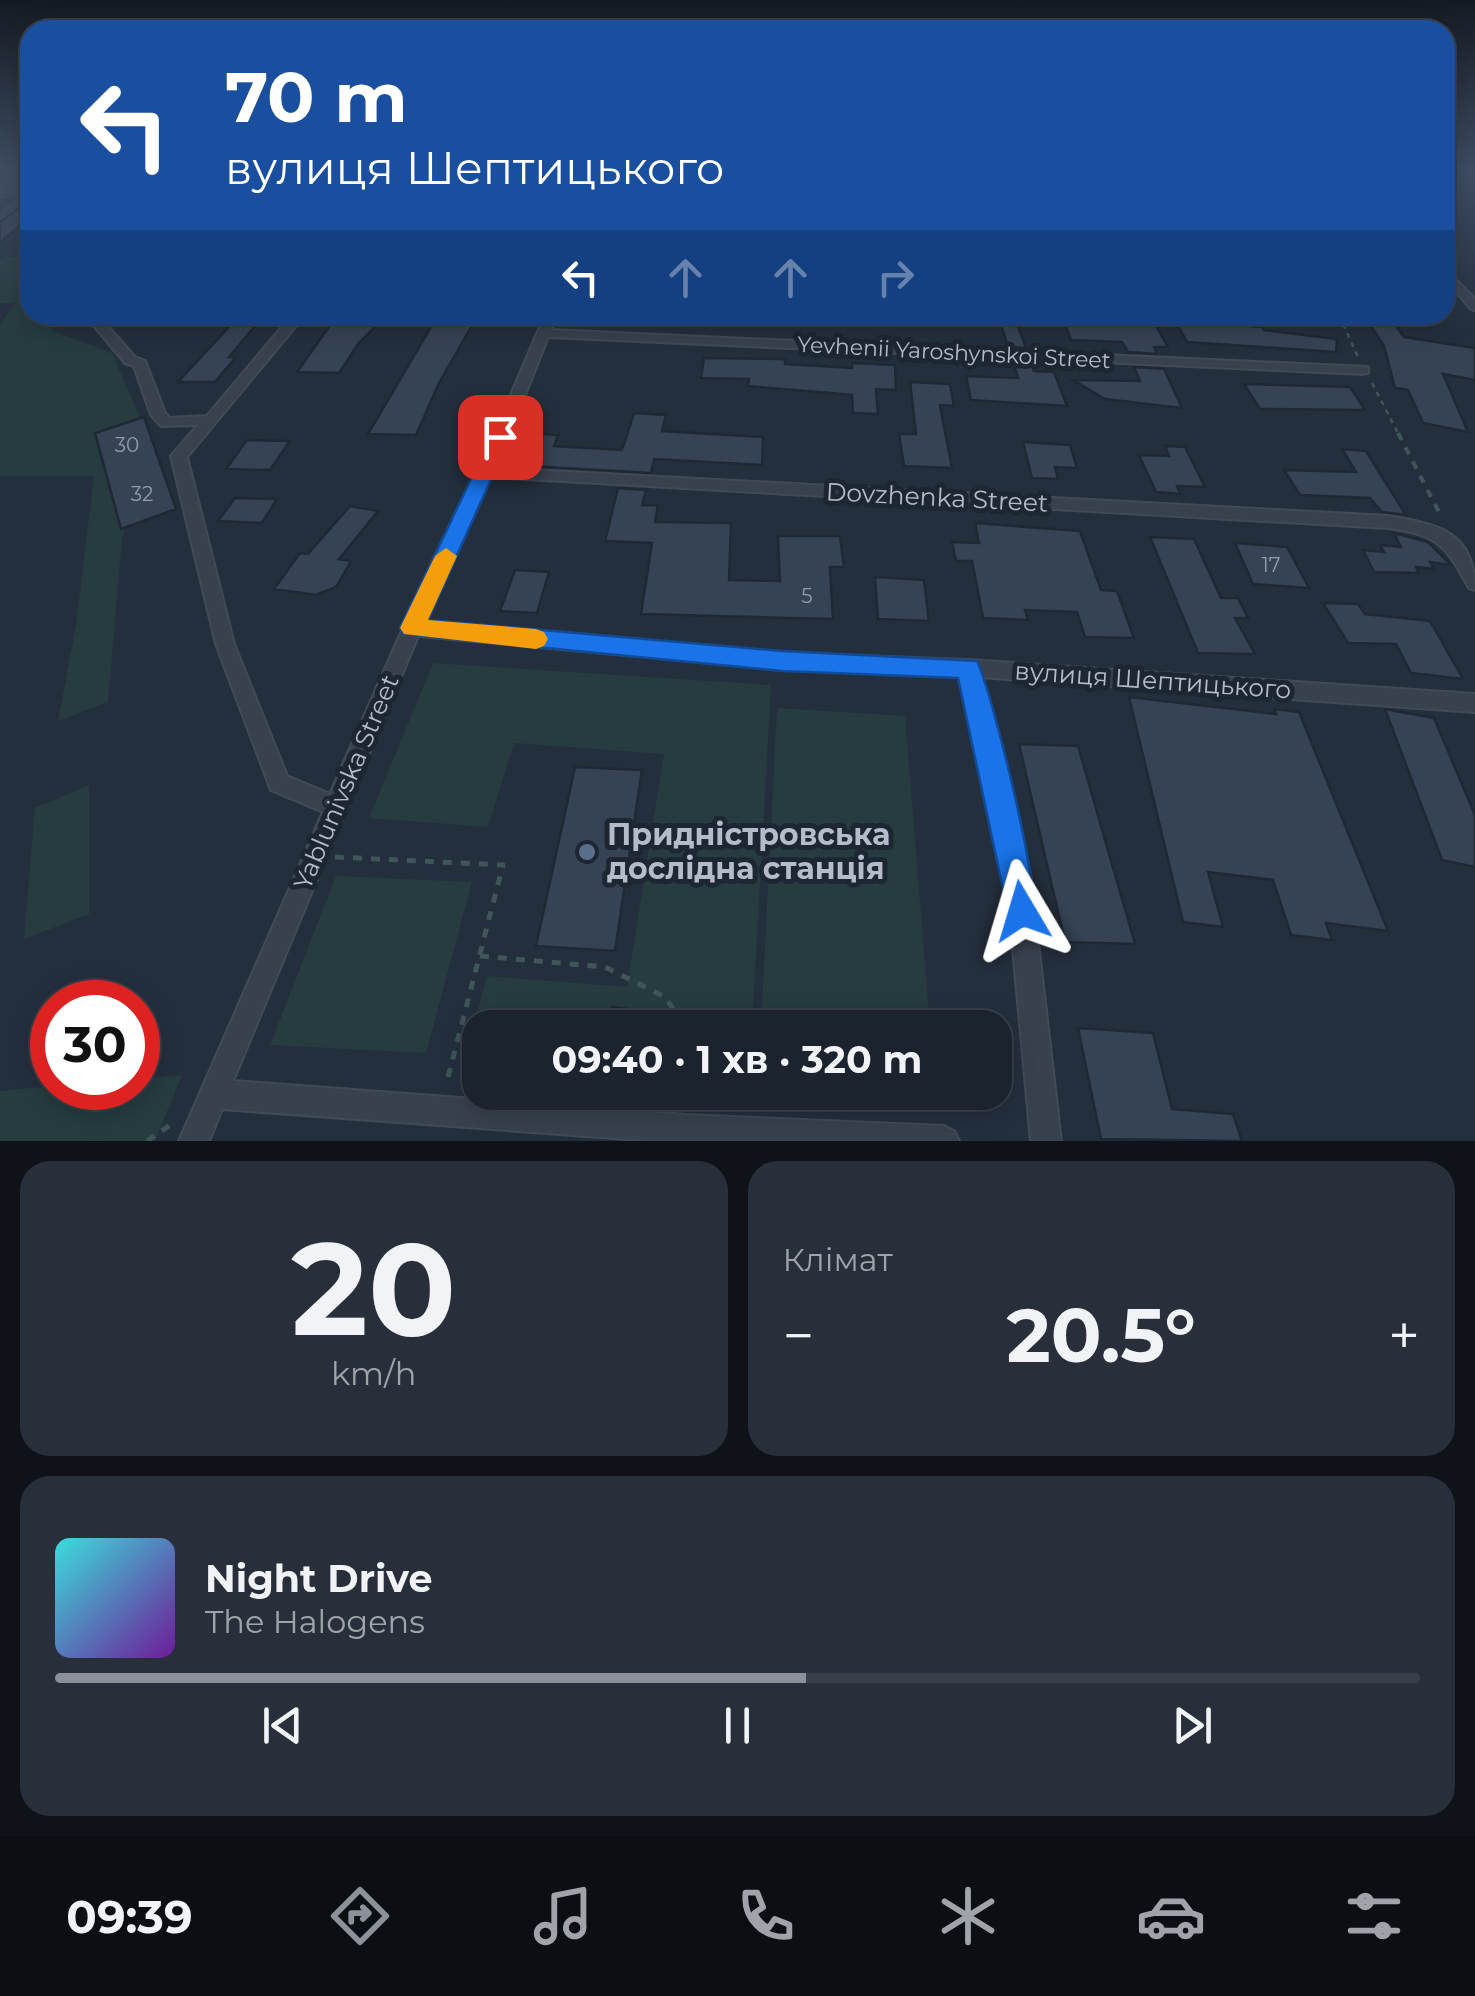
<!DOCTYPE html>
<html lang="uk">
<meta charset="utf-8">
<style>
body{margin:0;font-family:Montserrat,sans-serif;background:#282f3a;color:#f1f3f6;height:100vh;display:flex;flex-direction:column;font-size:38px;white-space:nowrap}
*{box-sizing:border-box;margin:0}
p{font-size:32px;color:#a0a4aa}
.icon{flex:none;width:55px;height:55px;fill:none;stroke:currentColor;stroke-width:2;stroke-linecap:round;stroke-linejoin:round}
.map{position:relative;height:1141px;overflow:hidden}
.sheet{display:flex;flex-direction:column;gap:20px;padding:20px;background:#0f1319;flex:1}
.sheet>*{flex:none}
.hud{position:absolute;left:20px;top:20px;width:1435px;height:305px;border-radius:30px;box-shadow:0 5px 25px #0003,0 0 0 2px #39404a;background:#1a4fa0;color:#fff;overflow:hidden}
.speed{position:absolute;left:30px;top:980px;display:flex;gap:20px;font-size:50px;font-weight:700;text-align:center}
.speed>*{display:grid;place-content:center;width:130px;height:130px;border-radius:50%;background:#1b232e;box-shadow:0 5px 25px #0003,0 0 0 2px #39404a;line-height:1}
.speed .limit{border:15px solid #d22;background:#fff;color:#111}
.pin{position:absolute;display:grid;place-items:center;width:85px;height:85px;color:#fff;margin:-42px;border-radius:20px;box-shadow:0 5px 15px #0006}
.me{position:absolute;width:110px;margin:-55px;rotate:353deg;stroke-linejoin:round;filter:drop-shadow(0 0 8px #0008)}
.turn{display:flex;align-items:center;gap:35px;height:210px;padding:0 40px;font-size:45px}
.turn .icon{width:130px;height:130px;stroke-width:2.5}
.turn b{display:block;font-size:70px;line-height:85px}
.lanes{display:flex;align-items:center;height:95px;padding:0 40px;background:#0003;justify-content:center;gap:50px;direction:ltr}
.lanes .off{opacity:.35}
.big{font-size:75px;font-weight:700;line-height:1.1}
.sheet .widget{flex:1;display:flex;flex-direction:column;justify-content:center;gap:15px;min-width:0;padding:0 35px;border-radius:30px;background:#282f3a}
.sheet .dial{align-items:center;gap:0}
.dial b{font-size:130px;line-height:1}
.song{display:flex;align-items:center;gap:30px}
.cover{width:120px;height:120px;border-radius:15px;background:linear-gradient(135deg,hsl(180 70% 55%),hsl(280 70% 35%))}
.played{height:10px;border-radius:5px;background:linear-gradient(90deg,#8c9099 55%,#39404a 55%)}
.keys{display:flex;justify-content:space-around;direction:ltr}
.heat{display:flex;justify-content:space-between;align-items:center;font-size:55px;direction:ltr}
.sheet .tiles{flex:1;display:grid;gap:20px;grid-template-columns:1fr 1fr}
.widget:last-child{grid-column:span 2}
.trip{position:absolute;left:462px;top:1010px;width:550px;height:100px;border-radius:30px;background:#1b232e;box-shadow:0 5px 25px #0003,0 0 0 2px #39404a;font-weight:700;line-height:100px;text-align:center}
.dock{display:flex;height:160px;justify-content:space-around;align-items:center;background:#0b0e12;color:#a0a4aa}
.dock .icon{width:70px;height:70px}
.dock .active{color:#8c9099}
.dock b{font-size:45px;color:#f1f3f6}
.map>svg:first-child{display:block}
.green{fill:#263c3f}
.building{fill:#364354;stroke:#1f2835;stroke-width:2.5}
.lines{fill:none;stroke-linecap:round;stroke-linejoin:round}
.lane-casing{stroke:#414a57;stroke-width:8}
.street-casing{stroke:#414a57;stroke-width:4}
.path-far2{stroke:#3f5557;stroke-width:2.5;stroke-dasharray:5 5;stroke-linecap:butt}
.path-far1{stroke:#3f5557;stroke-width:4;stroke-dasharray:8 8;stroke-linecap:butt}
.path{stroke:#3f5557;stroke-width:5;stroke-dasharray:9 9;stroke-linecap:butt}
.lane{stroke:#38414e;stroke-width:5}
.street{fill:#38414e;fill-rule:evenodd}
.route{fill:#1a73e8;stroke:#114b97;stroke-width:2.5}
.slow{fill:#f59e0b}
.service-dot{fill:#5c6f8a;stroke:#1d2633;stroke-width:4}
.labels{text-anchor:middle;stroke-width:10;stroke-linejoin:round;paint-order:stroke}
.number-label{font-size:20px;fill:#929caa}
.far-street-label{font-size:22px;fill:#b4bcc9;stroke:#1d2633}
.street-label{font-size:25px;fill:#b4bcc9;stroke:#1d2633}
.near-poi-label{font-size:30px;font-weight:bold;fill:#b4bcc9;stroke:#1d2633;text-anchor:start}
</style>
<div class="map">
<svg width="1475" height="1141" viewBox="0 0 1475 1141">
<rect width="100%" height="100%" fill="#242f3e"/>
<path class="green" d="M4,257H30V315H46L53,331L112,353L154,450L122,538L108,702L58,721L76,625L94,476H0V324L15,303H0V261Z
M433,663L771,685L752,1027L480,1028V1073L461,1072L487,976L627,987L664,754L514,743L488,827L369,818Z
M777,708L905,716L930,1027H761Z
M89,785V914L24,939L35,808Z
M336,876L472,882L426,1053L270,1045Z
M182,1075L155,1141H0V1091L52,1086L138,1088V1079Z"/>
<path class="building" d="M30,200V216L0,243V222Z
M240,315H264L229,357H236L215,382H178Z
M452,315H478L439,383L416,435L368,434L432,325L446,326Z
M998,315H1014L1026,348L1008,347Z
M1364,315L1390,317L1404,337L1475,348V380L1443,374L1468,432L1423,423L1408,390L1395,388L1384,346Z
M1175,320L1262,327L1264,330L1337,339L1336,352L1187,342Z
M333,321L378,324L358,344L339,373L297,372Z
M1064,322L1156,326L1168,347H1154L1157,354L1128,352L1122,342L1071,340Z
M704,358L785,359V364L852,368V363L895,365L896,390L876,389L878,414L853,413L852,395L748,386L749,379L701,378Z
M1013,362L1031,363L1034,371L1054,372L1067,406L971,400L966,376L1018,378Z
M1134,367L1164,369L1182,408L1105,399L1073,380L1140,381Z
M910,382L950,384L954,406L940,405L952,468L904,466L899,434H916Z
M1244,384L1350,387L1365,410L1260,409Z
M634,413L666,415L662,431L763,437L762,465L654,459L651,473L512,465L526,433L558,435L554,446L622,450Z
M144,417L176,509L121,529L95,433Z
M247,440L290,441L270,470L226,469Z
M1023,442L1070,445L1077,468L1055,467L1058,479L1032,478Z
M1165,446L1185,447L1205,487L1177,486L1180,494L1156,492L1139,455L1169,456Z
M1342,449L1366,451L1406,515L1382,512L1370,498L1300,495L1284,470L1356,472Z
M618,488L646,490L642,505H658L655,522L731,523L729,580L780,581L778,536H840L844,567H830L833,619L641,614L652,543L605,541Z
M235,498L277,499L262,523L218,521Z
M350,506L378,511L339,559L351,561L336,587L316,595L274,589L300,553L308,554Z
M975,523L1080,531L1101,590L1117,591L1134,638L1085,637L1077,612L1025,610L1028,620L983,618L972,561H956L952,542L979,543Z
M1394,533L1428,542L1451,565L1430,562L1434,569L1416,567L1419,573L1374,572L1363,550L1384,552L1380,545L1401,547Z
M1150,537L1194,539L1221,598H1238L1248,618H1235L1255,654L1198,653Z
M1235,543L1287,547L1309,588L1253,584Z
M515,570L549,572L537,613L500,611Z
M875,577L924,580L929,621L878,619Z
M1323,603L1358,604L1365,614L1430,621L1463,679L1411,673L1396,644L1348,643Z
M1129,697L1276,714L1274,709L1299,712L1388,931L1326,923L1332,940L1291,935L1273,880L1208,872L1223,927L1183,922Z
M1385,709L1434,718L1475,815V867L1442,860Z
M1019,744L1078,746L1135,944L1065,942Z
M575,767L642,770L615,951L536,946Z
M612,1007L646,1011L643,1028H608Z
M1078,1028L1153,1033L1172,1109L1233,1114L1242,1141L1101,1139Z"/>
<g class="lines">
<g class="lane-casing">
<path id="lane" d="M0,171L8,170
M0,187L30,180
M0,195L30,189
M0,216L30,192"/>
</g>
<g class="street-casing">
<path id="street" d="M1445,269L1475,299V310L1471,309L1445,279Z
M85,315H98L135,357L145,361L165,413L170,418L207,416L292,315H305L187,457L234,644L287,776L330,794L403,628L478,472L545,315H557L551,330L1368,367V373L1363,374L548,337L496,468L1388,516C1437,524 1475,531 1475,590L1469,588C1445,544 1438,535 1388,528L491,477L424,622L782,653L968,660L1475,694V712L980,677L1030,873L1061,1141H1031L1006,873L960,676L782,669L418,636L233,1081L687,1115L944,1126L954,1131L959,1141H654L222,1109L209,1141H179L323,812L271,790L216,644L171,456L198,425L161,426L151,415L134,366L125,363Z"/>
</g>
<path class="path-far2" d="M1339,315L1358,357
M1372,383L1399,435"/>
<path class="path-far1" d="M1398,433L1441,516"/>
<path class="path" d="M335,857L503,865L446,1085
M480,956L605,967L665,997L686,1028
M714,1092L717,1108
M147,1141L176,1121"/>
<use href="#lane" class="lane"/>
<use href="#street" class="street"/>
</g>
<linearGradient id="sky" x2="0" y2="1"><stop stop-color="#141a22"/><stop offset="0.52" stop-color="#3f4d63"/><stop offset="1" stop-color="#3f4d63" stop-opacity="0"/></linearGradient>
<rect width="1475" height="330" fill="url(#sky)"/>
<path class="route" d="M500,431L510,437L428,620L782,651L977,661C992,691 1043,898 1033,922L1022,927L1010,922L958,678L782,671L404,634L400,628L491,437Z"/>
<path class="slow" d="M446,548L457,556L428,620L536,629L544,632L548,639L544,646L536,649L404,634L400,628L435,556Z"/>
<circle class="service-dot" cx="587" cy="852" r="10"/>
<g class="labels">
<g class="number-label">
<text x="127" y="452">30</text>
<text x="142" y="501">32</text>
<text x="1271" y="572">17</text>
<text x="807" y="603">5</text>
</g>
<g class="far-street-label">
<text transform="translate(954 352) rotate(3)" y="8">Yevhenii Yaroshynskoi Street</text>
</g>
<g class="street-label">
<text transform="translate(937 497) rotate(3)" y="9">Dovzhenka Street</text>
<text transform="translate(1153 680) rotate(4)" y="9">вулиця Шептицького</text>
<text transform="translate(346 782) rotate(-67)" y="9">Yablunivska Street</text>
</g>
<g class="near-poi-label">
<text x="607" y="845">Придністровська<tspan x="607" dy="34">дослідна станція</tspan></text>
</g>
</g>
</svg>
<div class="speed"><div class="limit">30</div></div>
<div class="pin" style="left:500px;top:437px;background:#d93025"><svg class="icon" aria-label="arrive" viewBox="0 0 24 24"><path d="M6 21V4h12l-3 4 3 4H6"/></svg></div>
<svg class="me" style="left:1022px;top:911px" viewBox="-20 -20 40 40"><path d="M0-17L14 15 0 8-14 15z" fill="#1a73e8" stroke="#fff" stroke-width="4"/></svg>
<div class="trip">09:40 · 1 хв · 320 m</div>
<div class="hud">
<div class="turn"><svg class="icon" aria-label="left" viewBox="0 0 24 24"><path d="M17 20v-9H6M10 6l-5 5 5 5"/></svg><div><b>70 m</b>вулиця Шептицького</div></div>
<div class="lanes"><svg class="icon" aria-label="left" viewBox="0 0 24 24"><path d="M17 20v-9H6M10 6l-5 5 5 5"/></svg><svg class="icon off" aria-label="ahead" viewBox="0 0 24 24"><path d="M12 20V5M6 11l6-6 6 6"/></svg><svg class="icon off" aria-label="ahead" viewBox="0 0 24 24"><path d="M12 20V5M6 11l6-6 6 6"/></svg><svg class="icon off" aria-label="right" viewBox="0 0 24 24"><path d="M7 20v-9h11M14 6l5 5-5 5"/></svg></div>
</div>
</div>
<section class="sheet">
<div class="tiles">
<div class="widget dial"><b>20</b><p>km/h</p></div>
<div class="widget"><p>Клімат</p>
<div class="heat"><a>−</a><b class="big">20.5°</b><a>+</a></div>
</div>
<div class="widget">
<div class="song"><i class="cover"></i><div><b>Night Drive</b><p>The Halogens</p></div></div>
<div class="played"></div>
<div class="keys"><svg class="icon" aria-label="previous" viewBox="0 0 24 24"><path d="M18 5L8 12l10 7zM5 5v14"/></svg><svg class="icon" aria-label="pause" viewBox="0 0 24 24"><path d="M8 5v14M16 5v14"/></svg><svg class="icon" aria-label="next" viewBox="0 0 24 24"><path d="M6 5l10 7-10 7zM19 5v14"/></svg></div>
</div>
</div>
</section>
<nav class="dock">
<b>09:39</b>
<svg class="icon active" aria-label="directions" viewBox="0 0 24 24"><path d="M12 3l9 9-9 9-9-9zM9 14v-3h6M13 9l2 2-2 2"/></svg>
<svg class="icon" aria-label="music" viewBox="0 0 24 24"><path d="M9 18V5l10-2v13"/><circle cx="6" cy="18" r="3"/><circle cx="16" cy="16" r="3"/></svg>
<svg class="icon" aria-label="phone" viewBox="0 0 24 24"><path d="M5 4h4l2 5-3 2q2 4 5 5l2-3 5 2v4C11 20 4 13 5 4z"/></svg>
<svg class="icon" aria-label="climate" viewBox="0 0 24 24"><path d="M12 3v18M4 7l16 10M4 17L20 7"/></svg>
<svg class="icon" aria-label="car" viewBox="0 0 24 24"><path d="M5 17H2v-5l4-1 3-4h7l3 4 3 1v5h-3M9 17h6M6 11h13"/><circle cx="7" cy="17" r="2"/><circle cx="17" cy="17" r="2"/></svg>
<svg class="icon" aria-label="filters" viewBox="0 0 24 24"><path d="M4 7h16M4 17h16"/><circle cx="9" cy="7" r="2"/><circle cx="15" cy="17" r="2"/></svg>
</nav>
